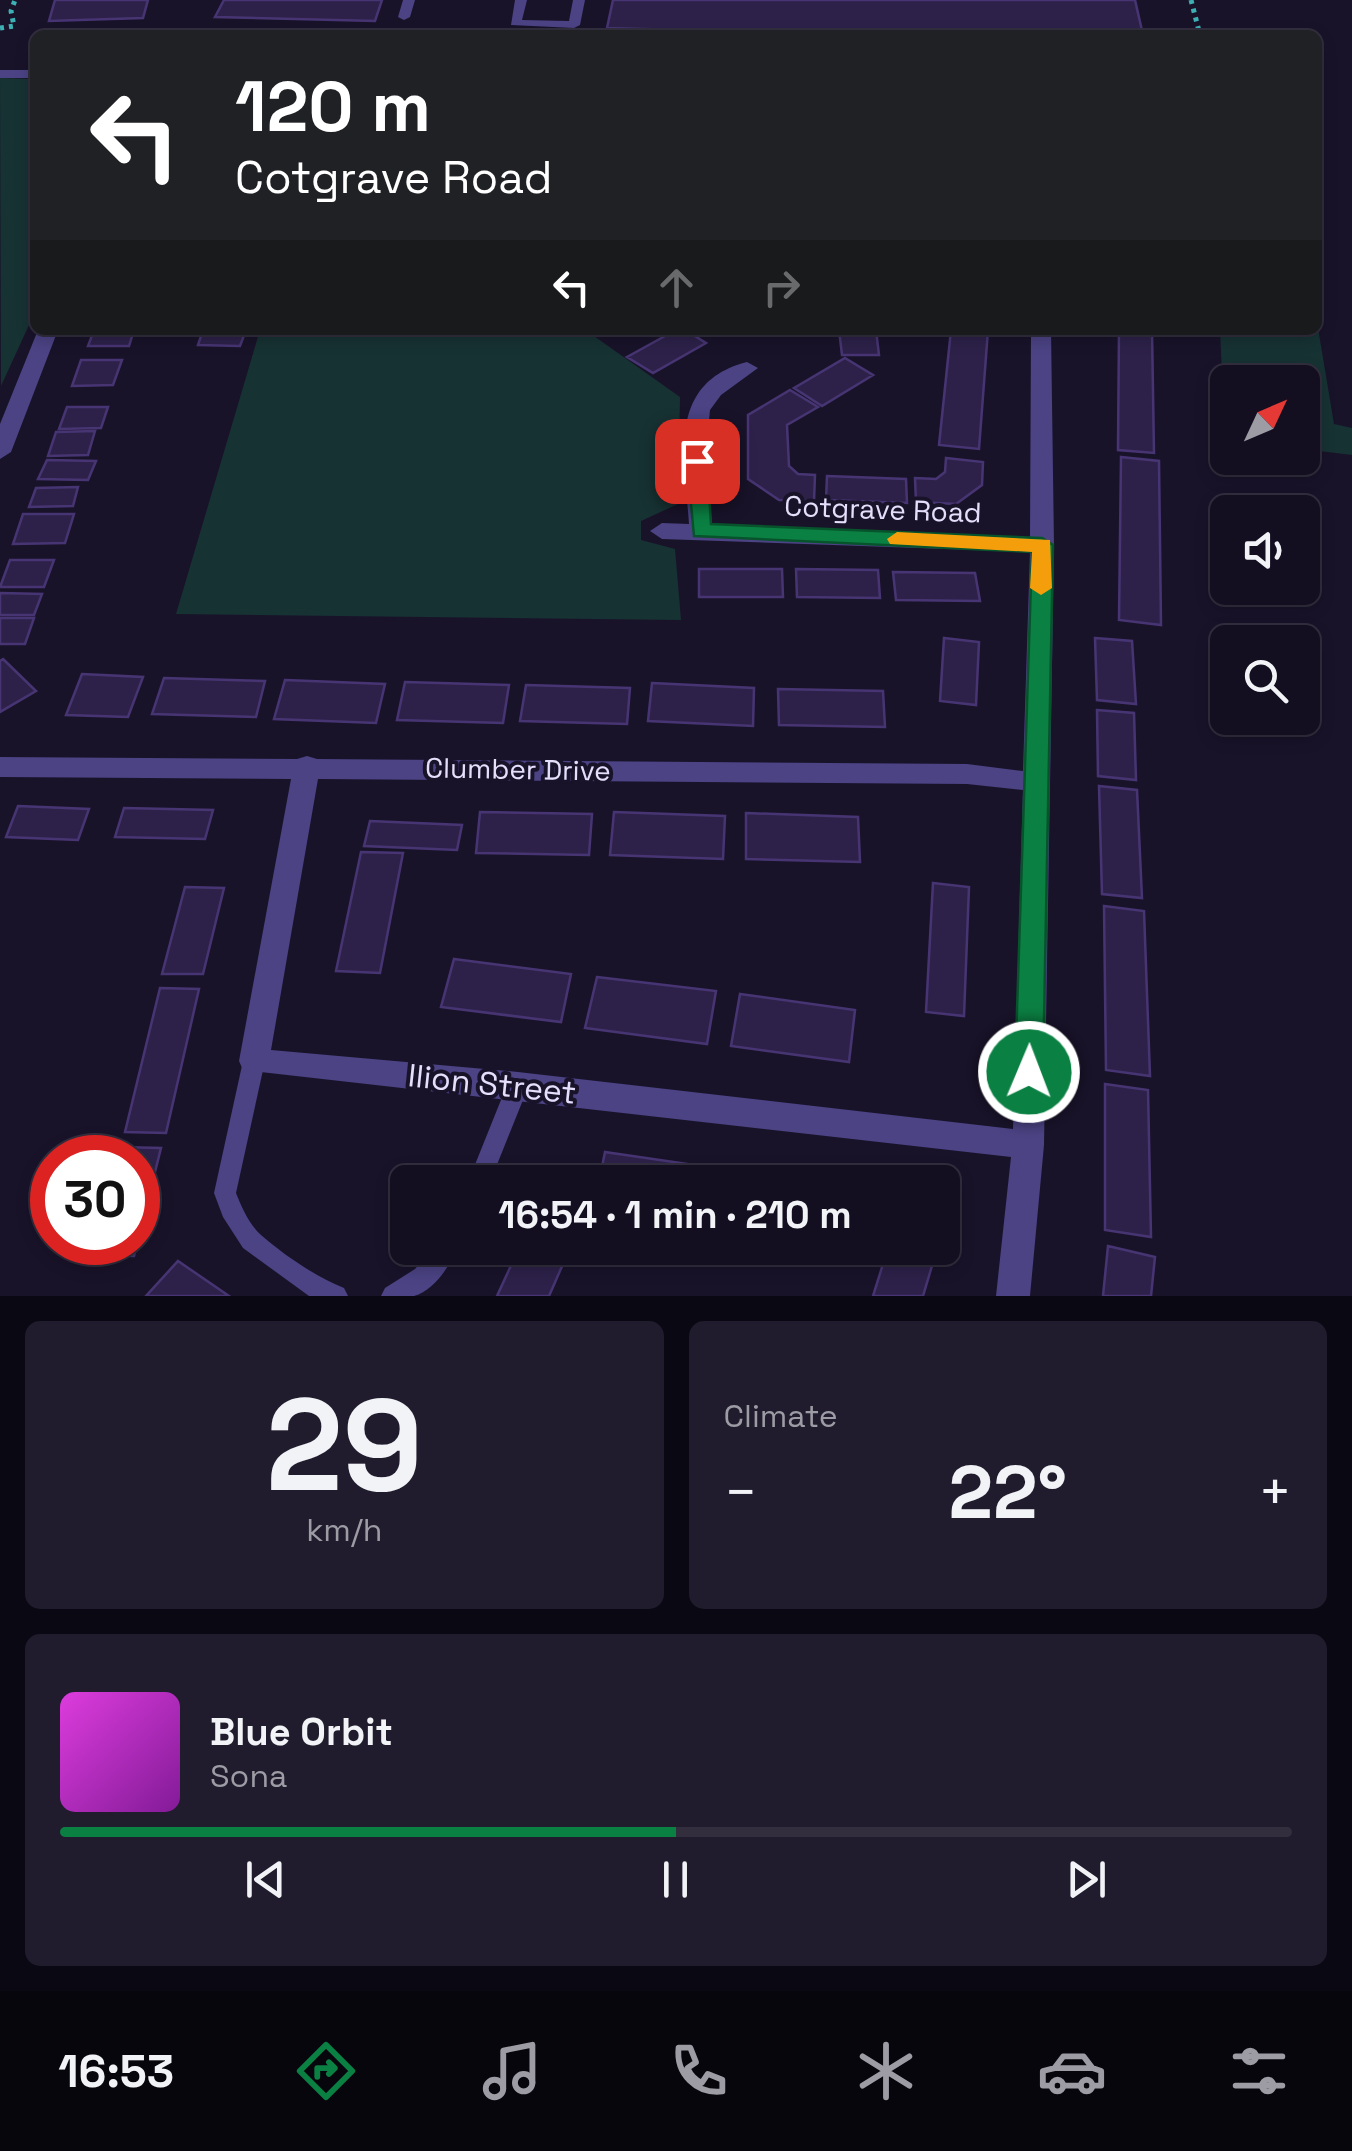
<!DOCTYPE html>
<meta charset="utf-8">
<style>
body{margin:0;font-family:"Space Grotesk",sans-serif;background:#201c2d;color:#f1f3f6;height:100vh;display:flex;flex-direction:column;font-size:38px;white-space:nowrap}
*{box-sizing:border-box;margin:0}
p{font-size:32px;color:#9d9ca5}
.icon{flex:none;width:55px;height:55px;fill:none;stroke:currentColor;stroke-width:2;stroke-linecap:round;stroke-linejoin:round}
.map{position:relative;height:1296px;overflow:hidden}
.panel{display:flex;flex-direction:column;gap:25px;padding:25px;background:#0a0812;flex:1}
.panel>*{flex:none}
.hud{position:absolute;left:30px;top:30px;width:1292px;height:305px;border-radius:15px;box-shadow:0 5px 15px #0003,0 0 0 2px #322e3e;background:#202124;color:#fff;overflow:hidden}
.needle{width:65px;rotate:46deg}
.controls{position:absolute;left:1210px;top:365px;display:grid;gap:20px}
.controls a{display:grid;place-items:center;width:110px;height:110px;border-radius:15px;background:#130e20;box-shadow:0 5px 15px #0003,0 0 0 2px #322e3e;font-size:50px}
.speed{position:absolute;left:30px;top:1135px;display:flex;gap:20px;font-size:50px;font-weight:700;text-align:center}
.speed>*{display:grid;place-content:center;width:130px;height:130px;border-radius:50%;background:#130e20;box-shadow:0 5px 15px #0003,0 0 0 2px #322e3e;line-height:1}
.speed .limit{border:15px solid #d22;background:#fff;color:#111}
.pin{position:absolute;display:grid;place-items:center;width:85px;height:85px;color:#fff;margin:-42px;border-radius:20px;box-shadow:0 5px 15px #0006}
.me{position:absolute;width:110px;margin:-55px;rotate:1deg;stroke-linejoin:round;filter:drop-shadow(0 0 8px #0008)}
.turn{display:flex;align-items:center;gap:35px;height:210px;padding:0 40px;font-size:45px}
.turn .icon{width:130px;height:130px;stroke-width:2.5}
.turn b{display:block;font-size:70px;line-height:85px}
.lanes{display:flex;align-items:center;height:95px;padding:0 40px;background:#0003;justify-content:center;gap:50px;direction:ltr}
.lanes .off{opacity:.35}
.big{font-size:75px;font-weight:600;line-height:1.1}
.panel .card{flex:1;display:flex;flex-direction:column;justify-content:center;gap:15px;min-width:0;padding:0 35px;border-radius:15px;background:#201c2d}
.panel .dial{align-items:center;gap:0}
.dial b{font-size:130px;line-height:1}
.song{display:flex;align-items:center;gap:30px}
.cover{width:120px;height:120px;border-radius:15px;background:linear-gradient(135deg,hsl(300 70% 55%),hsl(290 70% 35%))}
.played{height:10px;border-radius:5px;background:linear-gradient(90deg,#0b8043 50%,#322e3e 50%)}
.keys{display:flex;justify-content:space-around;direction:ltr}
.heat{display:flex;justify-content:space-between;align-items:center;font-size:55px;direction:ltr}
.panel .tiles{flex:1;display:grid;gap:25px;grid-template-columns:1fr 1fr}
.card:last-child{grid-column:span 2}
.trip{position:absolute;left:390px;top:1165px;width:570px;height:100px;border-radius:15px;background:#130e20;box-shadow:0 5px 15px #0003,0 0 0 2px #322e3e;font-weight:600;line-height:100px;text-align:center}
.tab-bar{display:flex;height:160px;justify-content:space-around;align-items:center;background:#08060d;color:#9d9ca5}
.tab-bar .icon{width:70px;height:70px}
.tab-bar .selected{color:#0b8043}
.tab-bar b{font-size:45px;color:#f1f3f6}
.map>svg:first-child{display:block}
.green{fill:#173233}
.building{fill:#2d2149;stroke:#473573;stroke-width:2.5}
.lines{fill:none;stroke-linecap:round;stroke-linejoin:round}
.path{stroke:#3cb0b3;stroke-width:5;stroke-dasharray:4 5;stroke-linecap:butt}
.service{fill:#4b4384;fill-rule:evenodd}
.minor{fill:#4b4384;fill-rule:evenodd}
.route{fill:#0b8043;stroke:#07532c;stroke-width:2.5}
.slow{fill:#f59e0b}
.labels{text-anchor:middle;stroke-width:8;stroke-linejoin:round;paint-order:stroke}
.street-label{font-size:28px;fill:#e5dffc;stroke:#19132a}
.near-street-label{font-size:32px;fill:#e5dffc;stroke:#19132a}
</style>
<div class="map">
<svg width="1352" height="1296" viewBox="0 0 1352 1296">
<rect width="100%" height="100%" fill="#19132a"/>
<path class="green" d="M0,78L35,79V312L1,386Z
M1318,328L1334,424L1352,428V455L1303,449L1302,382H1228L1225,439L1220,330Z
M260,330H604L594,336L680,397L678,504L641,521V540L675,549L681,620L176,614Z"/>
<path class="building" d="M55,0H148L143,18L49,21Z
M224,0H382L375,21L215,17Z
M613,0H1135L1143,35H861L607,28Z
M94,330H134L129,346H88Z
M203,330H246L240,346L198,345Z
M676,330H685L706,343L653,373L627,357Z
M839,330H876L879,355H842Z
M951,330H988L979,449L939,445Z
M1119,330H1152L1154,453L1118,450Z
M845,358L873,375L822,406L794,388Z
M81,360H122L113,385L72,386Z
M790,390L818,407L787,425L789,466L798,474L815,475L814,501L779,500L748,479V415Z
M67,407H108L101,428L59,429Z
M95,431L88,455L48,456L56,432Z
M1121,457L1159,461L1161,625L1119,620Z
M946,458L983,462L982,485L956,504L916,502L915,478L936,479L945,472Z
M47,460L96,461L88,480L38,479Z
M827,476L906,479L907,503L826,500Z
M78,487L73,506L29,507L36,488Z
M23,514H74L65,543L13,544Z
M10,560H54L44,587H0Z
M699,569H782L783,597H699Z
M796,569L878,570L880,598L797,597Z
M893,572L975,573L980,601L896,600Z
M0,593L42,594L34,615H0Z
M0,618H34L25,644H0Z
M944,638L979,642L976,705L940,701Z
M1095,638L1132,641L1136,704L1097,700Z
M3,659L36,691L0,712V661Z
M82,674L143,677L128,717L66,715Z
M164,678L265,681L256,717L152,714Z
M285,680L385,684L376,723L274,719Z
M405,682L509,685L503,723L397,720Z
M652,683L754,688L753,726L648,721Z
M526,685L630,688L627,724L520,721Z
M778,689L883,691L885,727L779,725Z
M1097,710L1134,713L1136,780L1098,776Z
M1099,786L1137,790L1142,898L1102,894Z
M18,806L89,809L78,840L6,837Z
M124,808L213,810L205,839L115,837Z
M480,812L592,814L589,855L476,853Z
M614,812L725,816L723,859L610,855Z
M746,813L858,817L860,862L746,859Z
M370,821L462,825L457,850L364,846Z
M361,852L403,853L380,973L336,971Z
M933,883L969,887L964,1016L926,1012Z
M185,887L224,888L203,974H162Z
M1104,906L1144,911L1150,1076L1106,1070Z
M454,959L571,974L561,1022L441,1007Z
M597,977L716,991L707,1044L585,1028Z
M160,988L199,989L166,1133L125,1132Z
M740,994L855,1010L849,1062L731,1046Z
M1105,1084L1148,1090L1151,1237L1105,1230Z
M119,1147L161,1148L134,1256L90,1255L94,1242H138V1158H116Z
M605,1152L708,1167L705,1182H599Z
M743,1170L838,1182H741Z
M1108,1246L1155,1257L1151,1296H1103Z
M519,1248H570L549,1296H497Z
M888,1248L937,1249L923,1296H873Z
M178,1261L229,1296H146Z"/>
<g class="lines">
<path class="path" d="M1191,0L1200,35
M0,28L14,26L11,11L15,0"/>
<path class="service" d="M403,0H415L410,17L404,20L398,17Z
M515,0H527L522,20L569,21L573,0H585L580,25L574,28L511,25Z
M0,70H35V78H0Z
M254,1052L262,1055L265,1061L236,1193C242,1208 249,1224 261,1235C284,1255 316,1277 344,1288L348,1296H309L243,1248L223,1217L214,1193L243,1061L246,1055Z
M518,1076L526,1078L529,1085L490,1182H468L507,1085L510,1078Z
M434,1248H458C450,1265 434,1291 414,1296C405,1296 391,1296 381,1296L385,1288L415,1269Z"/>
<path class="minor" d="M38,330H58L11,452L0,459V424Z
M1031,330H1051L1054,545L1044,1145L1030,1296H996L1011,1157L243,1070L239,1061L291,779L0,777V757L297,759L307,756L317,759L967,764L1023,771L1030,552L662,539L650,531L662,523L689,524C685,462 665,383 747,362L758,368L721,395L710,410L706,452L712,525L1030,537ZM318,779L967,784L1023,790L1013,1129L518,1072L271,1050Z"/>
</g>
<path class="route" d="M697,454L707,461L711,524L1042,538L1053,545L1043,1072L1039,1080L1029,1084L1019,1080L1015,1072L1032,552L694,536L687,461Z"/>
<path class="slow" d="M897,532L1050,540L1052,588L1041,595L1030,588L1032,552L890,544L887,539Z"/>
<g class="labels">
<g class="street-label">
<text transform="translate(883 509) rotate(2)" y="10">Cotgrave Road</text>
<text transform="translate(518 769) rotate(1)" y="10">Clumber Drive</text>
</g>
<g class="near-street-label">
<text transform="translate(492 1084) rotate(6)" y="11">Ilion Street</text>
</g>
</g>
</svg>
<div class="controls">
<a><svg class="needle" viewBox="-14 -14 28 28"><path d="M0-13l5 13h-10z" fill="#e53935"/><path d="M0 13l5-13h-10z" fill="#9d9ca5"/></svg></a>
<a><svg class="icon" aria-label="sound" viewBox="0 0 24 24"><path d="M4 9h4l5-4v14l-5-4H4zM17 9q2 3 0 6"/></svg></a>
<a><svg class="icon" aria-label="search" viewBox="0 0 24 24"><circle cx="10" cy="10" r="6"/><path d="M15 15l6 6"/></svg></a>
</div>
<div class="speed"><div class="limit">30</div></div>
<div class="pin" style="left:697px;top:461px;background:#d93025"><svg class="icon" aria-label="arrive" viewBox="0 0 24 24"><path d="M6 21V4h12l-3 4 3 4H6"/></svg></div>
<svg class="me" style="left:1029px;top:1072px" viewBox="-20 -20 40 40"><circle r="17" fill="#0b8043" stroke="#fff" stroke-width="3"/><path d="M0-11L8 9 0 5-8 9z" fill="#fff"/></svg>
<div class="trip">16:54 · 1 min · 210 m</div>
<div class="hud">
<div class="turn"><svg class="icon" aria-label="left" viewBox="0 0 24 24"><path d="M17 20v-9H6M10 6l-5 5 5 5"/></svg><div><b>120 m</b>Cotgrave Road</div></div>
<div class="lanes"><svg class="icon" aria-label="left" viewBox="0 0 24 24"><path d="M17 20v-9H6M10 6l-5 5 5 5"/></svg><svg class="icon off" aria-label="ahead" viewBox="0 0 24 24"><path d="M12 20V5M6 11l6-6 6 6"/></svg><svg class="icon off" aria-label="right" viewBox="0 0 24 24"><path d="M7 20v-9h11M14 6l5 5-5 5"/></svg></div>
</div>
</div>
<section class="panel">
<div class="tiles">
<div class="card dial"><b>29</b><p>km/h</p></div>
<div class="card"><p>Climate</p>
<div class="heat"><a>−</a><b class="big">22°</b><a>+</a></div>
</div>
<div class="card">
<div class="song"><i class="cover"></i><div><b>Blue Orbit</b><p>Sona</p></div></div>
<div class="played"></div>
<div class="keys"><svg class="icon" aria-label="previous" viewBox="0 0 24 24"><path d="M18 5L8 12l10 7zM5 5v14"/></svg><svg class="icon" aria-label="pause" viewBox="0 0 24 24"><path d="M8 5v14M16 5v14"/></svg><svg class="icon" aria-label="next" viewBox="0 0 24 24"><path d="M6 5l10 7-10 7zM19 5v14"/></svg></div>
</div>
</div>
</section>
<nav class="tab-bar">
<b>16:53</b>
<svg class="icon selected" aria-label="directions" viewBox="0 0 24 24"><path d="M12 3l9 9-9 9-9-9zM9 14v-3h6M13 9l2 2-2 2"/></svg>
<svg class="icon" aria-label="music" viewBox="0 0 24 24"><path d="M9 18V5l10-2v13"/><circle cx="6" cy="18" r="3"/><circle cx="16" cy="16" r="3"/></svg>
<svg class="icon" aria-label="phone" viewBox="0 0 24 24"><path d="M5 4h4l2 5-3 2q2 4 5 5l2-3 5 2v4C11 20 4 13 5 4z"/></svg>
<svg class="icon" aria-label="climate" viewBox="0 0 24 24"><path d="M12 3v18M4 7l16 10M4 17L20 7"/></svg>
<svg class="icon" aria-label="car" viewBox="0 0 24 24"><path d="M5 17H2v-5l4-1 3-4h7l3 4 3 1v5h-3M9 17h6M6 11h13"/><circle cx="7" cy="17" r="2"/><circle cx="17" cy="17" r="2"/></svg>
<svg class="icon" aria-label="filters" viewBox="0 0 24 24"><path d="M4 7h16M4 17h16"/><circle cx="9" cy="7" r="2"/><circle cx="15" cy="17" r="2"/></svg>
</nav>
